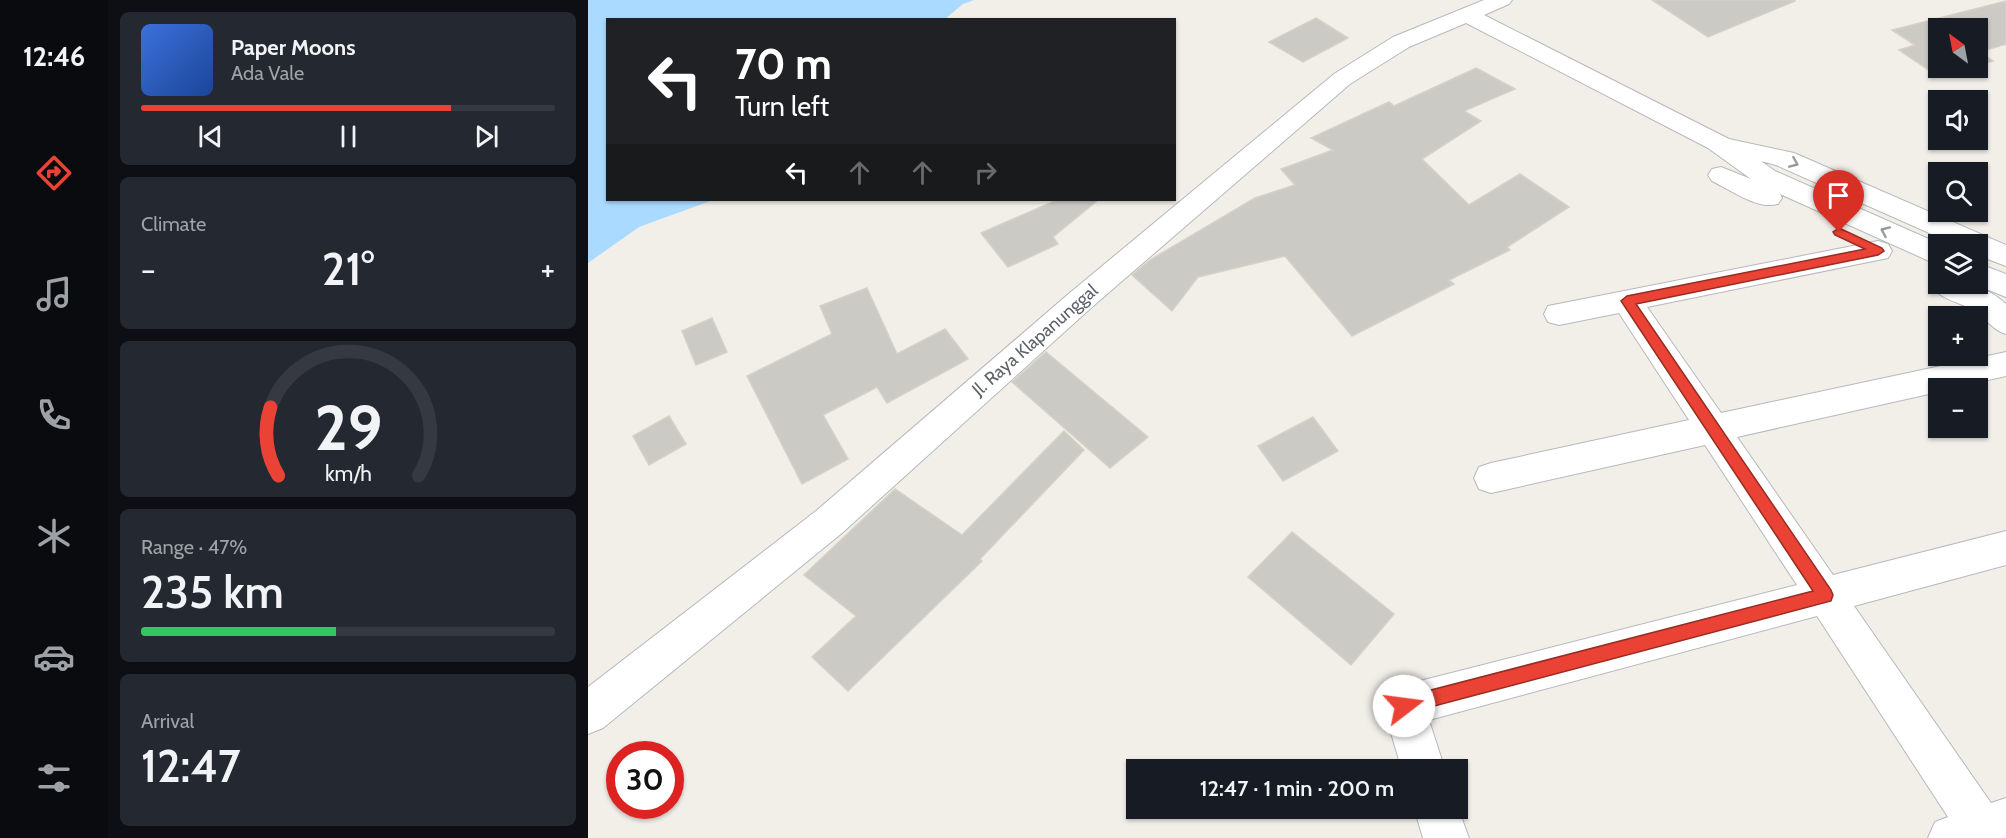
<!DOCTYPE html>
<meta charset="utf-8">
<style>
body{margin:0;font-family:Cabin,sans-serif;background:#242831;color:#f1f3f6;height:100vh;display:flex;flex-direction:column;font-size:22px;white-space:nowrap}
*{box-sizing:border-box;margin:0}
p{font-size:20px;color:#9ea1a6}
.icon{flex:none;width:33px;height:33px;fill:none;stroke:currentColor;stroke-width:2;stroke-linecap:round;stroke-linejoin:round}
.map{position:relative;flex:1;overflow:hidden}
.sheet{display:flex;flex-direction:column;gap:12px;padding:12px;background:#0d0f14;width:480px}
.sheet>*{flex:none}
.hud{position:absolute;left:18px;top:18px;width:570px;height:183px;border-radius:0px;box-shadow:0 2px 4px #0004;background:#202124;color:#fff;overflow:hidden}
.needle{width:39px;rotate:328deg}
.fabs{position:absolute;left:1340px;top:18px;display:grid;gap:12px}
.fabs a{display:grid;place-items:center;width:60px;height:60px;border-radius:0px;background:#171b24;box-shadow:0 2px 4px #0004;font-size:30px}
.speed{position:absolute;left:18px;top:741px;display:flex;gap:12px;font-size:30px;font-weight:700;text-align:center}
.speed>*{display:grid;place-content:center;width:78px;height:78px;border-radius:50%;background:#171b24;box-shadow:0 2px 4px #0004;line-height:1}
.speed .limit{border:9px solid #d22;background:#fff;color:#111}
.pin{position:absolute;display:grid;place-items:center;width:51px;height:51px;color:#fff;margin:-62px -26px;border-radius:50% 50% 50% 0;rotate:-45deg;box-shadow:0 0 6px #0007}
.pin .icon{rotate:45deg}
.me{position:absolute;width:66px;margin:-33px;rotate:75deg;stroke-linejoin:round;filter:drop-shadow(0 0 4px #0008)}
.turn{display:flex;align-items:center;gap:21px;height:126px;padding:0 30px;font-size:27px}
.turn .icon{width:78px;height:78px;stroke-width:2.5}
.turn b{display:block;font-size:42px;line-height:51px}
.lanes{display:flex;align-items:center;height:57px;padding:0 30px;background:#0003;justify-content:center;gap:30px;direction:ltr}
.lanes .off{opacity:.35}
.big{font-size:45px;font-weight:600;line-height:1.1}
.sheet .tile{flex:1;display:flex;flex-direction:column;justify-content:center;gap:9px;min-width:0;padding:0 21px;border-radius:9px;background:#242831}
.sheet .dial{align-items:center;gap:0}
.dial svg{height:156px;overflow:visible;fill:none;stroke:#363941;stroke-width:7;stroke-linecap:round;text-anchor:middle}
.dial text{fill:#f1f3f6;stroke:none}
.song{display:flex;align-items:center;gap:18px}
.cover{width:72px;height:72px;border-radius:9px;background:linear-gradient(135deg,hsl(220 70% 55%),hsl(220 70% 35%))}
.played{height:6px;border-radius:3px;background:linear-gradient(90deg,#ea4335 75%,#363941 75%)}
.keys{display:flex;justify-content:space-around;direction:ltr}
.heat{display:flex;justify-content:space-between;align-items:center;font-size:33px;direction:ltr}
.charge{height:9px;border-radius:4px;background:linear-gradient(90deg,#34c759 47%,#363941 0)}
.trip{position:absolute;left:538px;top:759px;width:342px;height:60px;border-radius:0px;background:#171b24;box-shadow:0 2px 4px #0004;font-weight:600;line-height:60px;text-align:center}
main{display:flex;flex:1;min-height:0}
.dock{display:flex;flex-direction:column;width:108px;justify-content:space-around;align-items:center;background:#090b0e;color:#9ea1a6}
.dock .icon{width:42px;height:42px}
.dock .on{color:#ea4335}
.dock b{font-size:27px;color:#f1f3f6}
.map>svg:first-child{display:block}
.water{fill:#aadaff}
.building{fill:#cccac5;stroke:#d6d1c6;stroke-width:1.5}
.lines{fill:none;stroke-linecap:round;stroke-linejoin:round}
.minor-casing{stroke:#b5b8bc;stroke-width:2}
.minor{fill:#fff;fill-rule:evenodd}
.oneway{stroke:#979a9d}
.route{fill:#ea4335;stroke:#982c22;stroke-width:1.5}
.labels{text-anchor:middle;stroke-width:4.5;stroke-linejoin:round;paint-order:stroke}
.street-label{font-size:18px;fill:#5f6368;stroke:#fff}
</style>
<main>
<nav class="dock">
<b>12:46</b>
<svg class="icon on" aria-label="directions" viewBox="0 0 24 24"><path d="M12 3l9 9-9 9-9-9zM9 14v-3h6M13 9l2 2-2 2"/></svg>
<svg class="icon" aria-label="music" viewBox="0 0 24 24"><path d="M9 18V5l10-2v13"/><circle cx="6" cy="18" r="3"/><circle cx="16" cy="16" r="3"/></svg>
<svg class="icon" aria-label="phone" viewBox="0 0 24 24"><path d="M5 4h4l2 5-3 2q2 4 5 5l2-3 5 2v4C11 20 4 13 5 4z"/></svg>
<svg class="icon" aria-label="climate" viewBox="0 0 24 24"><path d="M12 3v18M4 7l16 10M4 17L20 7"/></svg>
<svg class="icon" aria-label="car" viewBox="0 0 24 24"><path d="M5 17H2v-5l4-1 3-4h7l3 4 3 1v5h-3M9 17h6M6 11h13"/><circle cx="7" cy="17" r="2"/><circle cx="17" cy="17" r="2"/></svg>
<svg class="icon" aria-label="filters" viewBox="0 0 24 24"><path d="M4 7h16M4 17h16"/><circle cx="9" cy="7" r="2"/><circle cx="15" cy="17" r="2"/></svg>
</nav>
<section class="sheet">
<div class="tile">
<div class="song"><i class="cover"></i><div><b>Paper Moons</b><p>Ada Vale</p></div></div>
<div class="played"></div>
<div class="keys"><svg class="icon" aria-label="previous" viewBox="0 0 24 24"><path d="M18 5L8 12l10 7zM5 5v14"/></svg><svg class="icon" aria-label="pause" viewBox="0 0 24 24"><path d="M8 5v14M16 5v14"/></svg><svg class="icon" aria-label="next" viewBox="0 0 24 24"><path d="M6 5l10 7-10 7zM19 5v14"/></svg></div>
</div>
<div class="tile"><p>Climate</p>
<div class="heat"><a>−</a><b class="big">21°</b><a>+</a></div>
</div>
<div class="tile dial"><svg viewBox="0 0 100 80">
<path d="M14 69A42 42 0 1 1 86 69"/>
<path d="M14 69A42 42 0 0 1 10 34" stroke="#ea4335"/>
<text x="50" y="56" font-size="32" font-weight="700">29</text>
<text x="50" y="72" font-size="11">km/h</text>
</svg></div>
<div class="tile"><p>Range · 47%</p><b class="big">235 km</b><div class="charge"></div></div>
<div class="tile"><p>Arrival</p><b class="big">12:47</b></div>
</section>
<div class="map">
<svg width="1418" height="838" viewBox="0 0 1418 838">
<rect width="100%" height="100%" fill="#f1efe8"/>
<path class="water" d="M0,0H386L375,4L357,19L20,20V200H125L51,227L0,263Z"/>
<path class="building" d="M1064,0H1207V1L1120,37Z
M1418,1V44L1392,52L1405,61L1389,66V28H1350V68H1383L1351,77L1311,50L1327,45L1304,30Z
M728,18L760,38L715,62L681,42Z
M888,68L927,89L876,111L893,121L834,159L881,205L932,174L981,207L919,247L922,250L861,280L866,284L764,336L697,256L610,277L584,311L544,275L562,260L667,198L707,185L693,169L745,150L723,138L801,102L806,106Z
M469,200H510L465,237L470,244L420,267L393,233Z
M279,288L309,354L357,329L380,359L299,403L289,387L235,415L260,459L214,484L159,376L244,334L232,306Z
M124,318L139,352L108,365L94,331Z
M458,352L560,437L522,468L424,382Z
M81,416L98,444L61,465L45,436Z
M725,417L750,451L695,481L670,446Z
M476,431L496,450L392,559L394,561L260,691L224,657L268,616L216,575L307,489L374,535Z
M704,532L806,614L763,665L660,577Z"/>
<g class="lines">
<g class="minor-casing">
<path id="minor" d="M896,0H924L921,4L896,15L1141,139L1206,153L1418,245V266L1389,255V244H1366L1188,165L1173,161L1187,171L1352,244H1350V265L1192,194L1194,198L1190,204C1169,210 1143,190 1124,181L1120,175L1124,169L1133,167L1163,179L1120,148L878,23L821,47L762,84L504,307L254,533L15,728L0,734V687L228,511L484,291L746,74L805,37Z
M1290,241L1300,244L1304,251L1300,258L1059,307L1133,413L1418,352V376L1365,388H1350V392L1149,437L1245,575L1418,531V565L1266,606L1403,803L1418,798V838H1340L1347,822L1360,817L1229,616L841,720L857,770H814L795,706L801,691L816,685L1209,585L1117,445L903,493L891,489L886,478L891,467L903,463L1101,420L1031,313L971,325L960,322L956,314L960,306Z
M1389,263L1418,274V297L1386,284H1389Z
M1350,275V284C1376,284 1398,285 1418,304V334C1404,330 1399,319 1387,311C1373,302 1351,300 1342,284L1347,276Z
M826,808H870L881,838H835Z"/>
</g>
<use href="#minor" class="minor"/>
</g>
<defs><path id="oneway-chevron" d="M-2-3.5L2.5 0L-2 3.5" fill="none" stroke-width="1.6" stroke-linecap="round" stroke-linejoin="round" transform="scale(1.5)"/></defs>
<g class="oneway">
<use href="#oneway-chevron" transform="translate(1206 163) rotate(23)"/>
<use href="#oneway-chevron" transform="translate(1297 231) rotate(-156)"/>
</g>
<path class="route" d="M1251,228L1294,248L1296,251L1290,255L1048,304L1243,590L1245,595L1243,601L816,714L810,712L807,706L810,700L816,697L1225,591L1033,301L1039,296L1277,249L1247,235L1245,232Z"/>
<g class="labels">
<g class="street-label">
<text transform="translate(447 340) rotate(-41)" y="6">Jl. Raya Klapanunggal</text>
</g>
</g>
</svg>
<div class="fabs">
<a><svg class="needle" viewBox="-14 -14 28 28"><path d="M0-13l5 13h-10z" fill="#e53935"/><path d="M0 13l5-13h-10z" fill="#9ea1a6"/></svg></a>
<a><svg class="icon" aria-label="sound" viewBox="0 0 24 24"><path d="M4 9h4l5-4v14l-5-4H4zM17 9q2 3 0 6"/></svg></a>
<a><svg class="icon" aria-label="search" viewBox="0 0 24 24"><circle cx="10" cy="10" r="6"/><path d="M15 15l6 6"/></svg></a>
<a><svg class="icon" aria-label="layers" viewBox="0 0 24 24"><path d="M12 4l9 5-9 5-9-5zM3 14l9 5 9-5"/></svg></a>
<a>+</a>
<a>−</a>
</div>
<div class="speed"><div class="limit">30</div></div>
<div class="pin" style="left:1251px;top:232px;background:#d93025"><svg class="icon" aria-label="arrive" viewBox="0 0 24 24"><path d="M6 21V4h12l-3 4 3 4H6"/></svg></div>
<svg class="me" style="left:816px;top:706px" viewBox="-20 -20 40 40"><circle r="19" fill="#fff"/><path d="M0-13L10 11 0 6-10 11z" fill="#ea4335"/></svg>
<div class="trip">12:47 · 1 min · 200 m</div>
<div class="hud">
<div class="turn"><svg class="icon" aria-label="left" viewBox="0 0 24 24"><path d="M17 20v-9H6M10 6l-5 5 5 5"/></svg><div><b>70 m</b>Turn left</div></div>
<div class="lanes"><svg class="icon" aria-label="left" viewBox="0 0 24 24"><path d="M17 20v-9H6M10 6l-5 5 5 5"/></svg><svg class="icon off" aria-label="ahead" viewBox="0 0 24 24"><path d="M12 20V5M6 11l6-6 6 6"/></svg><svg class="icon off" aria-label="ahead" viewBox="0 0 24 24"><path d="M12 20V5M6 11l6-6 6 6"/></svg><svg class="icon off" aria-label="right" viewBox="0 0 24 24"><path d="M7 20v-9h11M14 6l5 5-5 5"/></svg></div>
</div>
</div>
</main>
